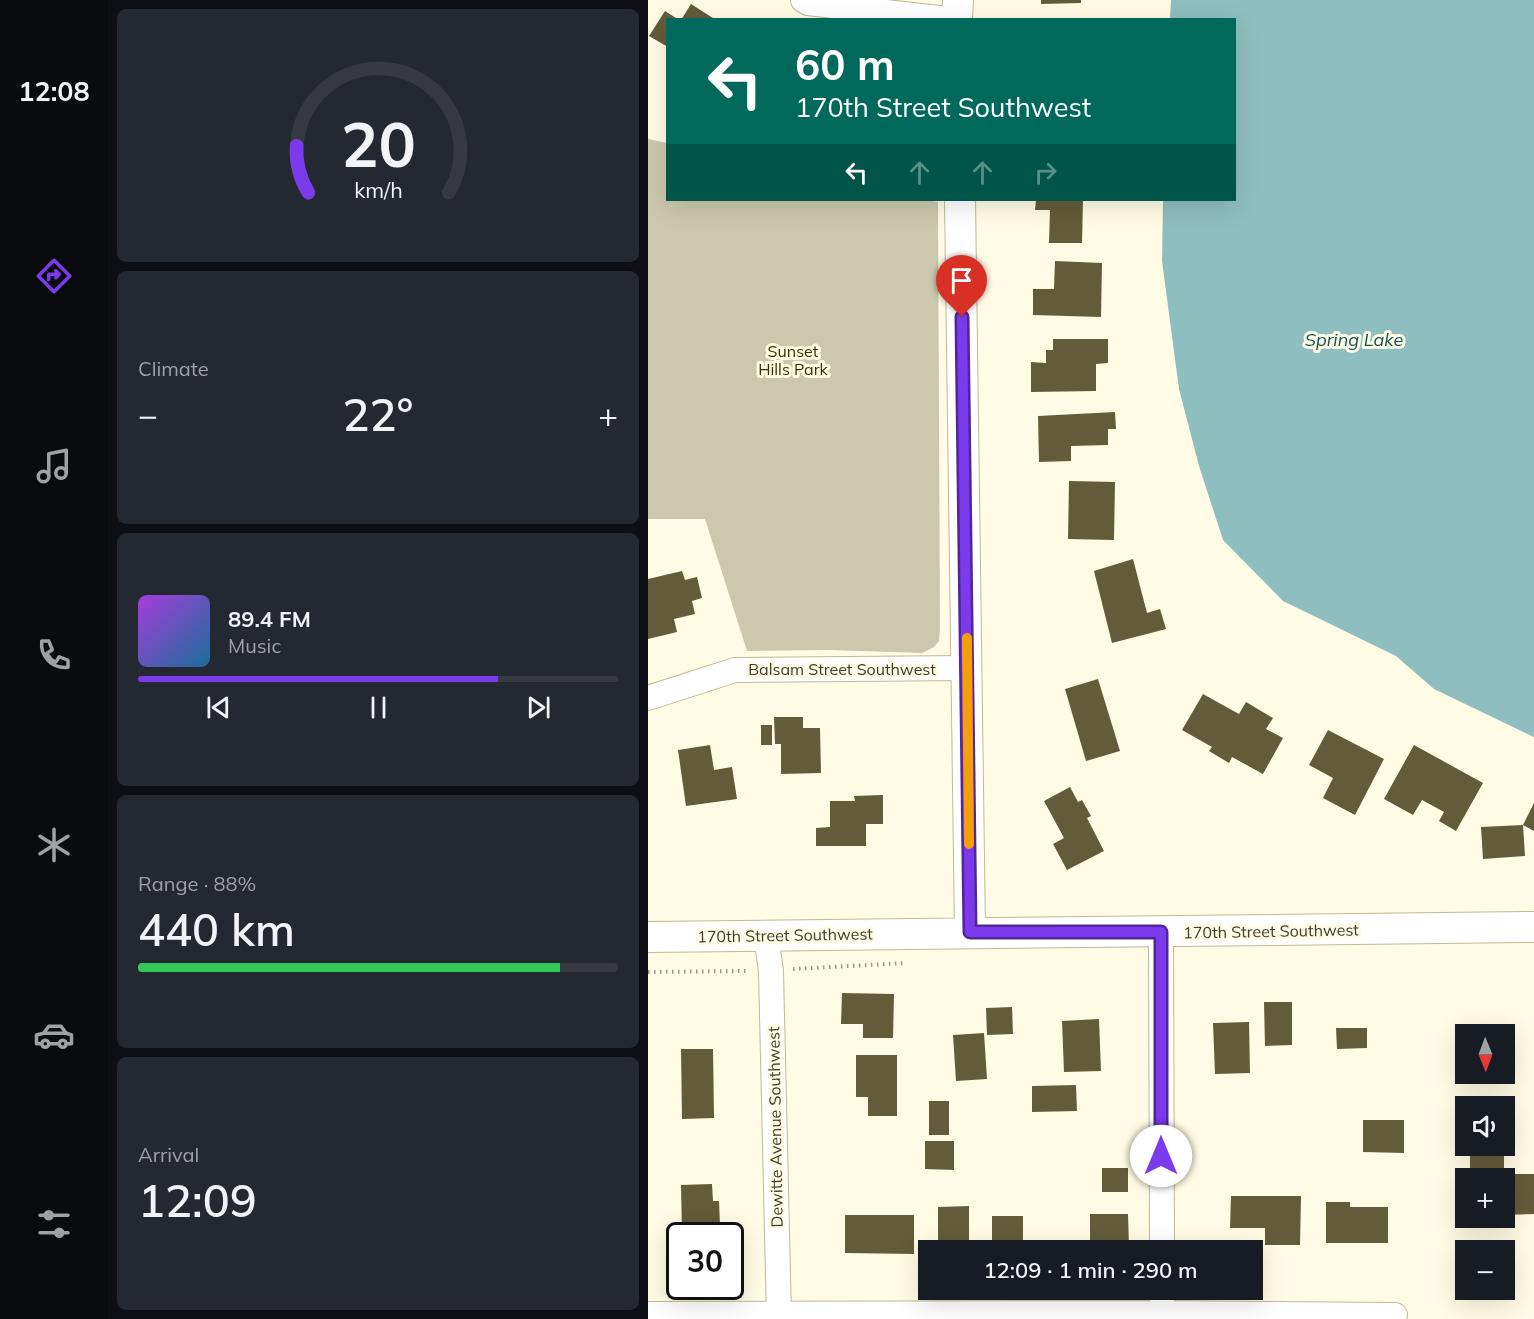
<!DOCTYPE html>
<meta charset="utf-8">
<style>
body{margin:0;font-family:Mulish,sans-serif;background:#242831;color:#f1f3f6;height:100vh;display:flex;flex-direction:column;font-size:22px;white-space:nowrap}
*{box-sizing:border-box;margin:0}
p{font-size:20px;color:#9ea1a6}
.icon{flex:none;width:33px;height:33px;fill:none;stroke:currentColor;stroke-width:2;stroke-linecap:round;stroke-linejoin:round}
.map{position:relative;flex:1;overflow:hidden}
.details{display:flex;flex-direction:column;gap:9px;padding:9px;background:#0d0f14;width:540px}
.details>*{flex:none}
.guide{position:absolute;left:18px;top:18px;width:570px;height:183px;border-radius:0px;box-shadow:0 6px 24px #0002;background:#00695c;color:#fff;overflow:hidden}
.needle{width:39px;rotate:179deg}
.buttons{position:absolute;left:807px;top:1024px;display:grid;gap:12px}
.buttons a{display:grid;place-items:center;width:60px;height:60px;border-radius:0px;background:#171b24;box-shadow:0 6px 24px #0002;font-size:30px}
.speed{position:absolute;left:18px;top:1222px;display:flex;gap:12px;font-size:30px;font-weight:700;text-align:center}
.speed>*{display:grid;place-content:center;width:78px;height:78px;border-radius:50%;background:#171b24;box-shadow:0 6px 24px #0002;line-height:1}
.speed .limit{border:3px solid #111;border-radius:9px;background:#fff;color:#111}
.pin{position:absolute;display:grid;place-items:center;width:51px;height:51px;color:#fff;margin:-62px -26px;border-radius:50% 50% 50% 0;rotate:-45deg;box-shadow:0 0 6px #0007}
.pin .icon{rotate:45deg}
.me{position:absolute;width:66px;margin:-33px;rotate:0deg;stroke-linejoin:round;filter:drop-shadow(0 0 4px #0008)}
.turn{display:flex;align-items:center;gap:21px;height:126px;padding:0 30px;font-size:27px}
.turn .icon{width:78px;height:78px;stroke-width:2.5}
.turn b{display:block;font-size:42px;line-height:51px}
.lanes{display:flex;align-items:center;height:57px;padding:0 30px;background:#0003;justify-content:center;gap:30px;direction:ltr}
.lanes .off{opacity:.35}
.big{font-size:45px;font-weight:600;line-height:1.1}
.details .widget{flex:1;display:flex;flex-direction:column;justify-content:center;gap:9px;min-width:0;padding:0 21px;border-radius:9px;background:#242831}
.details .dial{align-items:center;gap:0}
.dial svg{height:156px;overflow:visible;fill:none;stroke:#363941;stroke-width:7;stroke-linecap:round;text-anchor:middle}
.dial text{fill:#f1f3f6;stroke:none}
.song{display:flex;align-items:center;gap:18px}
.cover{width:72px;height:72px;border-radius:9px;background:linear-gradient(135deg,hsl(280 70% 55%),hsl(200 70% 35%))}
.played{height:6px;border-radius:3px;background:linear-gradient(90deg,#7c3aed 75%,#363941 75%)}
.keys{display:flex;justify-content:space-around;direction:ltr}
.heat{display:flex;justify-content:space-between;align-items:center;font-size:33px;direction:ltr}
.charge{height:9px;border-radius:4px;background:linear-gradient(90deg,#34c759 88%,#363941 0)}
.trip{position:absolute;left:270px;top:1240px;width:345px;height:60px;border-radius:0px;background:#171b24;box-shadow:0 6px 24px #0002;font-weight:600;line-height:60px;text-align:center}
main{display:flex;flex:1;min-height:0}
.menu{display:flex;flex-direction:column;width:108px;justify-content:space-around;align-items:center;background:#090b0e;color:#9ea1a6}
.menu .icon{width:42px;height:42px}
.menu .on{color:#7c3aed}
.menu b{font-size:27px;color:#f1f3f6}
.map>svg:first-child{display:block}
.green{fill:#ccc8ad}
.water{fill:#8fbec0}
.building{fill:#625c3a}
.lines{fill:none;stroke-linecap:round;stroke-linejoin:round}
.minor-casing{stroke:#bfb995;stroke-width:26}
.tertiary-casing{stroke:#bfb995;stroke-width:32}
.path{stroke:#9a9784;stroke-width:4;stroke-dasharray:1.5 4.5;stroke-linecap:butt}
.minor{stroke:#fff;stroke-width:24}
.tertiary{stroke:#fff;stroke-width:30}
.route-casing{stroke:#51269a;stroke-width:15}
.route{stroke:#7c3aed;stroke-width:10}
.slow{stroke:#f59e0b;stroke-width:10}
.labels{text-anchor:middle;stroke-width:6;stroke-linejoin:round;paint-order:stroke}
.park-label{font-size:16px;fill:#393101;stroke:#fffbe4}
.street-label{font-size:16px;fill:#3e3c2d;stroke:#fffbe4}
.water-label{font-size:18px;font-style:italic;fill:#115558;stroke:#fffbe4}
</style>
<main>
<nav class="menu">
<b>12:08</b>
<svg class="icon on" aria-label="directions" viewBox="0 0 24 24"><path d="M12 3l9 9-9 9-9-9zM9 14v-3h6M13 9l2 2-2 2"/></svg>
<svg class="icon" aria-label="music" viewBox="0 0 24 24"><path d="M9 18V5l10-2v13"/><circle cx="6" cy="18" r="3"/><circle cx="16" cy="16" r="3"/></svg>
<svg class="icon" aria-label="phone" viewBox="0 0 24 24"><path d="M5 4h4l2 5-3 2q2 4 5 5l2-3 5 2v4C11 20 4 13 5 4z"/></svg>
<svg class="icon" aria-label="climate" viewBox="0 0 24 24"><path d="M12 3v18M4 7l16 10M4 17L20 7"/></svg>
<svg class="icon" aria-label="car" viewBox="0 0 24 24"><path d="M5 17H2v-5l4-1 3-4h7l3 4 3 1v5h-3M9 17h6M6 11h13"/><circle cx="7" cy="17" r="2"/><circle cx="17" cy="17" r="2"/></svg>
<svg class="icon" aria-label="filters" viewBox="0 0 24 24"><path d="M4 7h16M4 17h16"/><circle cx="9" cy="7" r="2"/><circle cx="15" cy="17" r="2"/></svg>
</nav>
<section class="details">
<div class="widget dial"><svg viewBox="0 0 100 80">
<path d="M14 69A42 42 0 1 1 86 69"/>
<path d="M14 69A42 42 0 0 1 8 45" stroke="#7c3aed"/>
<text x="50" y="56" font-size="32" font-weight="700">20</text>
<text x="50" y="72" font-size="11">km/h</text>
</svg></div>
<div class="widget"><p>Climate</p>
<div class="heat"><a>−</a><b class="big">22°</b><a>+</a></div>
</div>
<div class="widget">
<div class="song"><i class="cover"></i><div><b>89.4 FM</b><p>Music</p></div></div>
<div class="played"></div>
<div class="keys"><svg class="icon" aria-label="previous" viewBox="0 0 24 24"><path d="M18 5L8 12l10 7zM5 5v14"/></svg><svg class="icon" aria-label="pause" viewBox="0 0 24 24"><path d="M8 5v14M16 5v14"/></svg><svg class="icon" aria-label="next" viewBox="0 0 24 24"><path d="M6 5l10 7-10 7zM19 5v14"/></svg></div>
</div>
<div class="widget"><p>Range · 88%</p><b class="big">440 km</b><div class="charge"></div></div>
<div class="widget"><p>Arrival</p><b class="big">12:09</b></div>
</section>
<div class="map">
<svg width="886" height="1319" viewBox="0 0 886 1319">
<rect width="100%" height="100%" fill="#fffbe4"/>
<path class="green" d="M0,139L19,143L20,200H278L290,202L292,629L291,641L286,647L274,653L181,650L99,651L57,519H0Z"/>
<path class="water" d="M523,0H886V737L786,689L748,656L635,601L575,540L551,466L531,389L514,261L515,200H586V20L522,19Z"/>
<path class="building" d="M393,0H433V3L393,4Z
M43,4L68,20H33Z
M17,11L31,20H20V47L1,36Z
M388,200H435L434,243H401L402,210H387Z
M407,261L454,263L453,317L385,315V289H406Z
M405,339H460V363L448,364V391L383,392V362L398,363V350H405Z
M467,412L468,429H460V445L423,446V461L391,462L390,416Z
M421,481L467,482L466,540L420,539Z
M485,559L499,613L512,609L518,629L464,643L446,571Z
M34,571L37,580L49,577L54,598L44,601L47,614L26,619L29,632L0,639V579Z
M450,679L472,751L438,761L417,689Z
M555,694L591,714L598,702L625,718L618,729L635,738L615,774L584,757L581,763L561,751L564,747L534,730Z
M126,717H155V728H172L173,773L133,774V744H127Z
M113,725H124V745H113Z
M680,730L736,759L707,815L675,798L685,778L661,765Z
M62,745L66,770L84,767L89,799L38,806L30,750Z
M766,745L835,783L808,831L791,821L796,812L774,800L765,815L736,799Z
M422,787L430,802L434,800L443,816L439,818L456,851L419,870L405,844L416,838L396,801Z
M235,795V824H218V846H168V828L182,827V801H207L206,796Z
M886,803V831L875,825Z
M875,825L877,856L835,859L833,827Z
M194,993L246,994L245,1038H215V1024H193Z
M616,1002H644V1045L617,1046Z
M364,1007L365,1034L339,1035L338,1008Z
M451,1019L453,1071L416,1072L414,1021Z
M601,1022L602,1073L567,1074L565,1023Z
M807,1024H853V1035H818V1058H807Z
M688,1028H719V1048L689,1049Z
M336,1033L339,1079L308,1081L305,1035Z
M33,1049H65L66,1118L34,1119Z
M208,1055H249V1116H220V1097H208Z
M428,1085L429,1111L384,1112V1086Z
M281,1101H301V1135H281Z
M715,1120H756V1153L715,1152Z
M277,1141H306V1170L277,1169Z
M822,1156H856V1174H886V1214L856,1215V1179H822Z
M454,1168H480V1192H454Z
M64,1184L65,1201H71L72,1225L66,1226L67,1236H34L33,1185Z
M583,1196H653L652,1245H617V1228H582Z
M678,1202H702V1207H740V1243H678Z
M321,1206V1251H290V1207Z
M442,1214H480L481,1247H442Z
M197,1215H266V1254L197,1253Z
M344,1216H375V1251H344Z"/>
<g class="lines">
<g class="minor-casing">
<path id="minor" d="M155,0L160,3L308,20
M0,698L87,670L319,668
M513,932L514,1251
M118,936L123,971L131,1319
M514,1290V1319
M0,1314L514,1313L747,1315"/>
</g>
<g class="tertiary-casing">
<path id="tertiary" d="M309,20L310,0
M312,200L322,932
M0,937L886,927"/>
</g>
<path class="path" d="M145,969L257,963
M0,972L101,971"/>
<use href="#minor" class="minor"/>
<use href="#tertiary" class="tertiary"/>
</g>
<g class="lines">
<g class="route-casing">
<path id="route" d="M314,317L322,932H513V1156"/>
</g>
<use href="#route" class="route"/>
<path class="slow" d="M319,638L321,844"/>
</g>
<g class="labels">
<g class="park-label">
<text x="145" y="357">Sunset<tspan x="145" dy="18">Hills Park</tspan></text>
</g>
<g class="street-label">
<text x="194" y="675">Balsam Street Southwest</text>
<text transform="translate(623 931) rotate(-1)" y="6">170th Street Southwest</text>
<text transform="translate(137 935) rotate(-1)" y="6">170th Street Southwest</text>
<text transform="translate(127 1127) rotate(-91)" y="6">Dewitte Avenue Southwest</text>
</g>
<g class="water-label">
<text x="706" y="346">Spring Lake</text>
</g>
</g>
</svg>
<div class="buttons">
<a><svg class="needle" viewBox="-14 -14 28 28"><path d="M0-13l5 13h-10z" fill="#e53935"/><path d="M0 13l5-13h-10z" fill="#9ea1a6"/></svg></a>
<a><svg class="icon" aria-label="sound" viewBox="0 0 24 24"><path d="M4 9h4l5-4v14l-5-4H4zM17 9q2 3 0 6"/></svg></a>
<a>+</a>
<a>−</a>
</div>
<div class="speed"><div class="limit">30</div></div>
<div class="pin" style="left:314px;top:317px;background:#d93025"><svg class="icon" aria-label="arrive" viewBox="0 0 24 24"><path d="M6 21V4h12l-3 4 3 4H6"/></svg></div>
<svg class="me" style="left:513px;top:1156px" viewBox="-20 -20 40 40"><circle r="19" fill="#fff"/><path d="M0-13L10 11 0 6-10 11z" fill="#7c3aed"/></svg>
<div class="trip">12:09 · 1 min · 290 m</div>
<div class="guide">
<div class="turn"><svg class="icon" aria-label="left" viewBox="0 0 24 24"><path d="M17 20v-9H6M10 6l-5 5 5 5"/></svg><div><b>60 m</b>170th Street Southwest</div></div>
<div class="lanes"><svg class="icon" aria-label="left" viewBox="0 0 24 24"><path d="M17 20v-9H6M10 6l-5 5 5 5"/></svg><svg class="icon off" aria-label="ahead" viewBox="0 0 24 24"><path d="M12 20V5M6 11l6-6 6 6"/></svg><svg class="icon off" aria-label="ahead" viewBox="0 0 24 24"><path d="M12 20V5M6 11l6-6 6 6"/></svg><svg class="icon off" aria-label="right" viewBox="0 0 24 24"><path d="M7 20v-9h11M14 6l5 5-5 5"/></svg></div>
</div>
</div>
</main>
